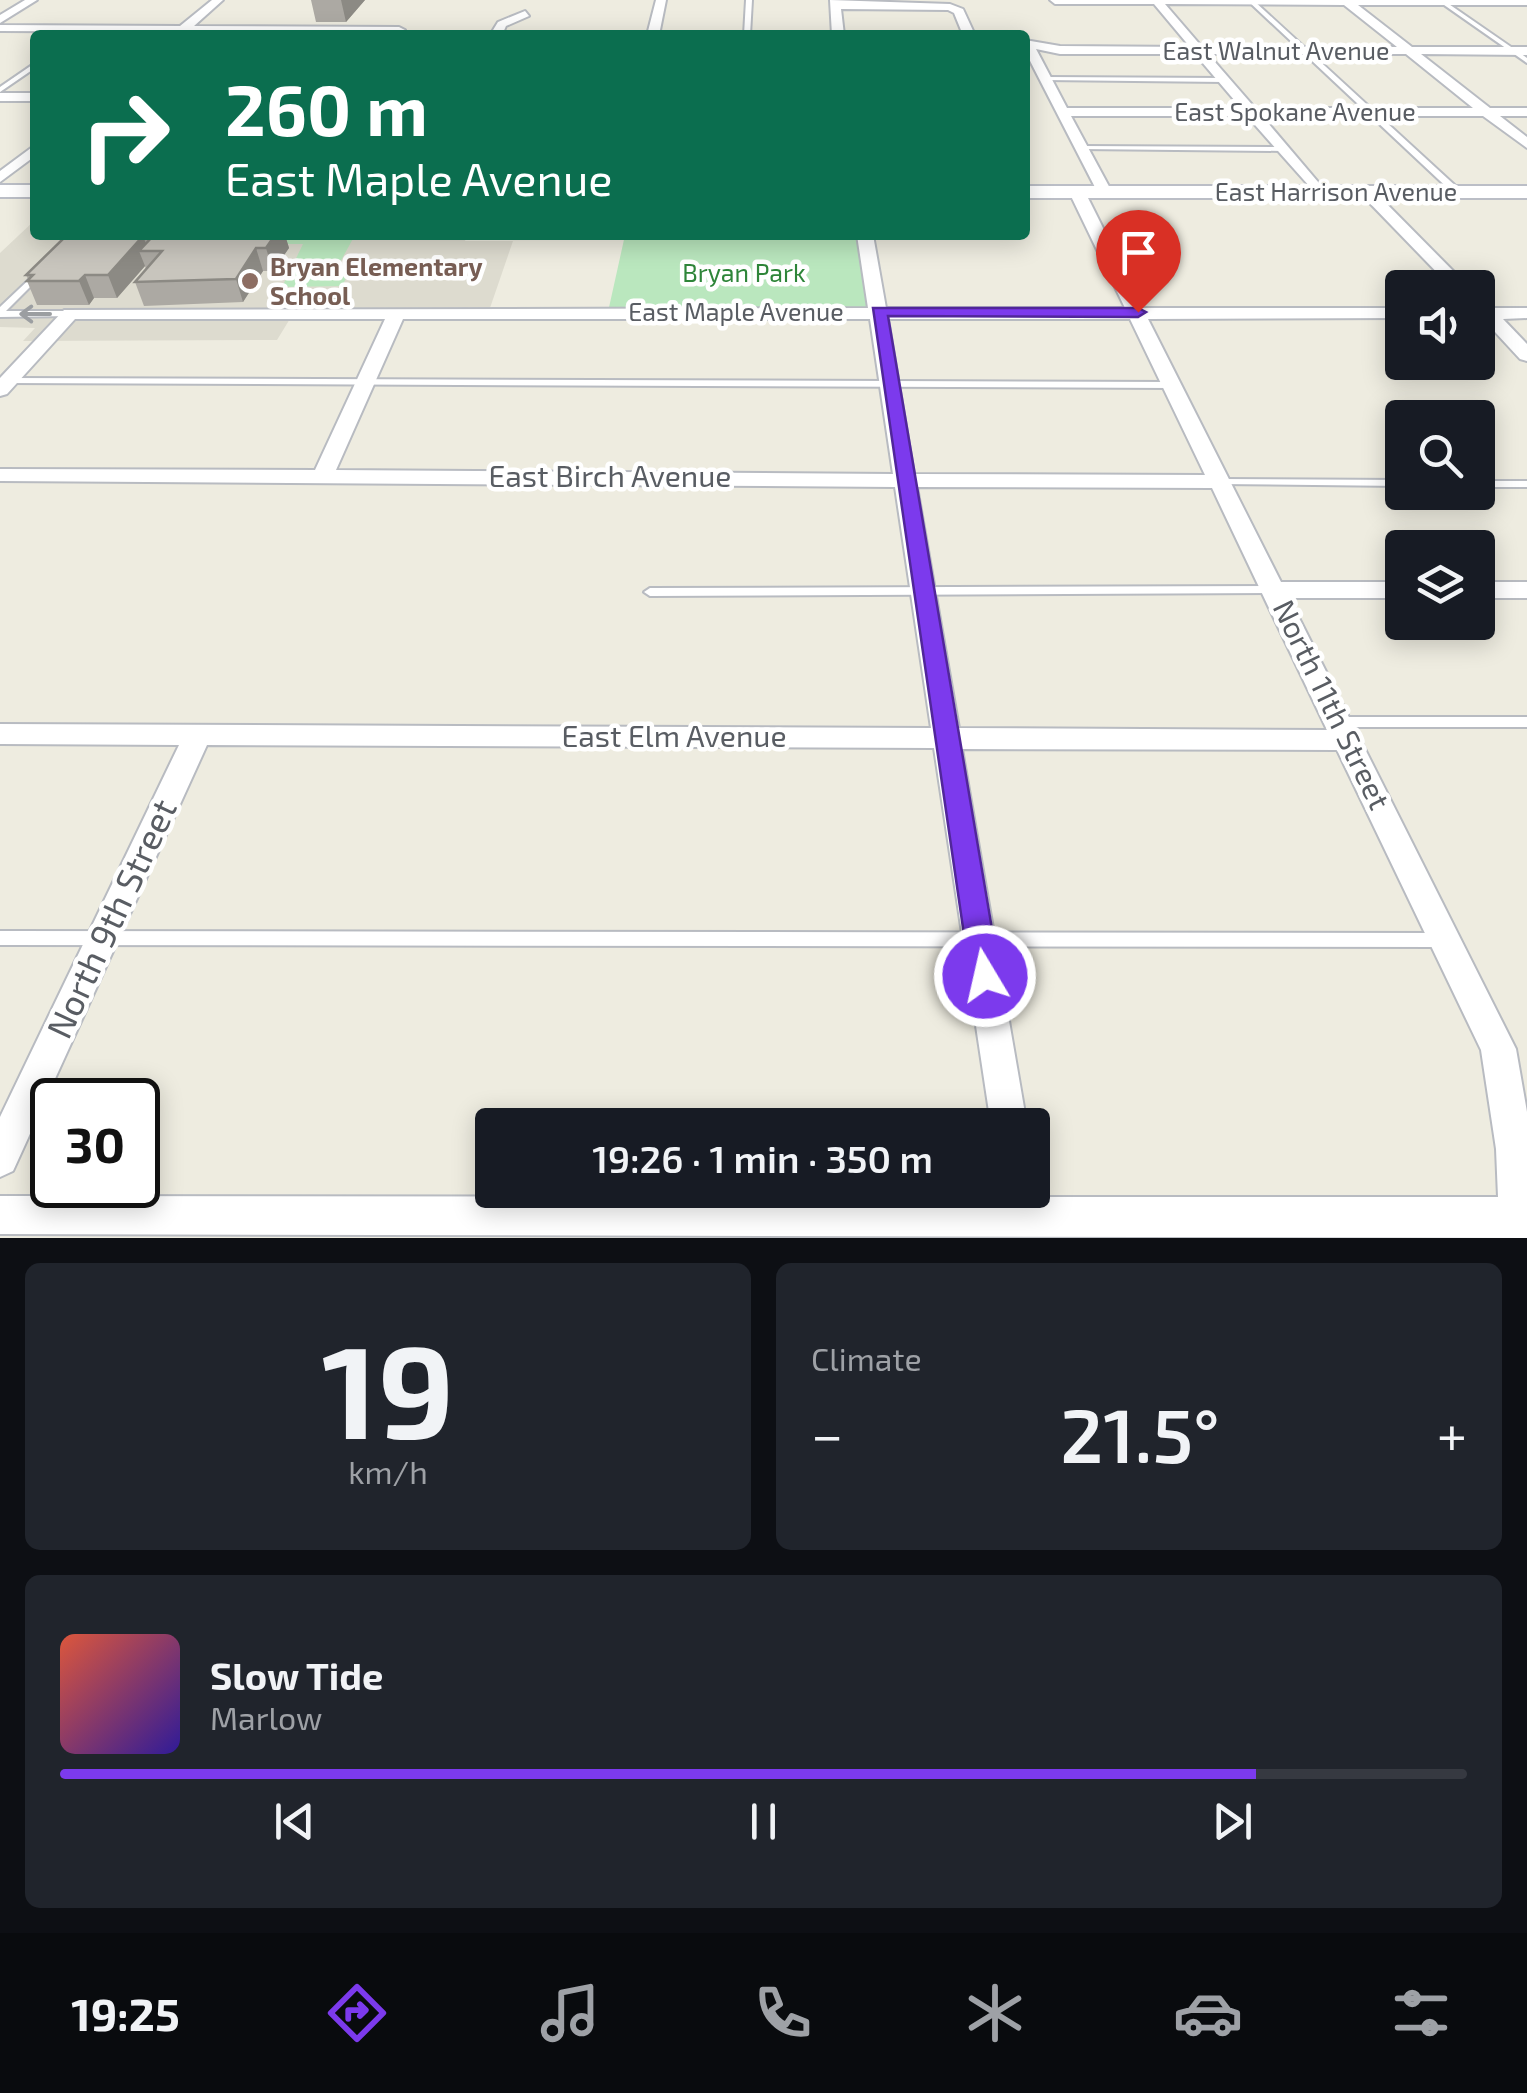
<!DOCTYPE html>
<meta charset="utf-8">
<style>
body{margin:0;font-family:"Exo 2",sans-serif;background:#20242c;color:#f1f3f6;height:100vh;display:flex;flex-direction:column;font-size:38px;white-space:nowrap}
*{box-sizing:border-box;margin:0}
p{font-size:32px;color:#9ea1a6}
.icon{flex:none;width:55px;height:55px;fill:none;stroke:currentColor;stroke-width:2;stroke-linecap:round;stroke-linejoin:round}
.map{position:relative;height:1238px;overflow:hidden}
.sheet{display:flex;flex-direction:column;gap:25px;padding:25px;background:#0d0f14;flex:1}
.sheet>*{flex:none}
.banner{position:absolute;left:30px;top:30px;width:1000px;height:210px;border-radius:10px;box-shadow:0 5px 25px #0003;background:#0b6e4f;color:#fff;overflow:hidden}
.fabs{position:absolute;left:1385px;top:270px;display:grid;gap:20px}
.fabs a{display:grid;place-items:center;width:110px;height:110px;border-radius:10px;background:#171b24;box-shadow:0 5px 25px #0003;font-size:50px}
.speed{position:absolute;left:30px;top:1078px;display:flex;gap:20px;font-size:50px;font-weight:700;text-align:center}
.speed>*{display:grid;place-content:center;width:130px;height:130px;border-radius:50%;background:#171b24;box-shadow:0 5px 25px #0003;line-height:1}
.speed .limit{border:5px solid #111;border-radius:15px;background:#fff;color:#111}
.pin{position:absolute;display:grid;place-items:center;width:85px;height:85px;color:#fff;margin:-102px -42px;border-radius:50% 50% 50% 0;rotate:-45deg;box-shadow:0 0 10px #0007}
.pin .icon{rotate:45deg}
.me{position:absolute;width:110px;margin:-55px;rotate:351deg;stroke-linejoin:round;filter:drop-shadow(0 0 8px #0008)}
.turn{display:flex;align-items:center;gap:35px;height:210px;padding:0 30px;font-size:45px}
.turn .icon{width:130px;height:130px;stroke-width:2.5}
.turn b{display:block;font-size:70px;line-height:85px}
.big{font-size:75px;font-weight:600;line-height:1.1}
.sheet .tile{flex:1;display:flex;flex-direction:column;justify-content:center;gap:15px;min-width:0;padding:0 35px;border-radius:15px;background:#20242c}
.sheet .dial{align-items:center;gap:0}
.dial b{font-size:130px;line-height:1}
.song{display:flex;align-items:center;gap:30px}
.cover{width:120px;height:120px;border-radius:15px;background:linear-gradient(135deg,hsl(10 70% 55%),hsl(250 70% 35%))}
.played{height:10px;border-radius:5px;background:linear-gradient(90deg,#7c3aed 85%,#363941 85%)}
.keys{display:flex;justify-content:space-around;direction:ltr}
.heat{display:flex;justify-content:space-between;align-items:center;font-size:55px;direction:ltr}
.sheet .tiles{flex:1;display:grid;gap:25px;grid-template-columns:1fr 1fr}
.tile:last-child{grid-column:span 2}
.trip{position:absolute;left:475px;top:1108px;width:575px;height:100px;border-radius:10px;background:#171b24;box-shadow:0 5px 25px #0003;font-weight:600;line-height:100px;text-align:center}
.tabs{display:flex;height:160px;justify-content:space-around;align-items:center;background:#090b0e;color:#9ea1a6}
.tabs .icon{width:70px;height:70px}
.tabs .current{color:#7c3aed}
.tabs b{font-size:45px;color:#f1f3f6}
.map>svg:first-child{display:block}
.education{fill:#dddbcf}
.green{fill:#bae7be}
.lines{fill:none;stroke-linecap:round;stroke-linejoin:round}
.lane-casing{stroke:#b8bbc1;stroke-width:4}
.street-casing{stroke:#b8bbc1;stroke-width:4}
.secondary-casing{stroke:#bbbec6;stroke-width:4}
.lane{fill:#fff;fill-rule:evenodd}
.street{fill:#fff;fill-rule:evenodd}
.secondary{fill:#fff;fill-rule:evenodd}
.wall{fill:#aca9a3}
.shaded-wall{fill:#8c8a84}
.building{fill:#c8c5bd;stroke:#8c8a84;stroke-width:2.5}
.oneway{stroke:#9b9ea1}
.route{fill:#7c3aed;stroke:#51269a;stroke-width:2.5}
.education-dot{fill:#8d6e63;stroke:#fff;stroke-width:4}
.labels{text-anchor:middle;stroke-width:9;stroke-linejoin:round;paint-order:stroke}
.far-street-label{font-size:25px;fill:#595d63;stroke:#fff}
.far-education-label{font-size:25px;font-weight:bold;fill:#785e54;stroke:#fff;text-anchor:start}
.far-park-label{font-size:25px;fill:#2e8539;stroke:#fff}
.street-label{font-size:30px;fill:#595d63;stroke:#fff}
.near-street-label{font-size:35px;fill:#595d63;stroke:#fff}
</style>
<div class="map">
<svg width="1527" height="1238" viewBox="0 0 1527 1238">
<rect width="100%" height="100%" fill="#eeece0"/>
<path class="education" d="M35,220V235H467L465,241H513L490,308L296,309L277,340L23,341L35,328L0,327V253Z"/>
<path class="green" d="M268,235H355L338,266L352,267L342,286L282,287L303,244H261Z
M625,235H865L879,312H608Z"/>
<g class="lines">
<g class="lane-casing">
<path id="lane" d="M746,0H752L750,35H744Z
M1247,0H1253L1460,190V194H1454Z
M1437,0H1443L1527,58V63Z
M35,63V68L0,92V87Z
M1046,77L1224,78L1227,80L1224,82L1044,80Z
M1082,146L1283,147L1287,149L1283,151L1080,149L1078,148Z
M37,272L40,273V277L6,311H70L74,314L73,316L0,317V307Z
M8,378L1173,382L1178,385L1173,388L5,383V379Z
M1221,479L1402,480V486L1217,484L1216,482L1217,480Z
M1478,481H1527V487H1478Z
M1274,586L1278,587L1280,590L1278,593L650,596L644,592L650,588Z
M1339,717H1527V727H1339L1334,726L1332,722L1334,718Z
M0,931L1442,933L1448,935L1450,940L1448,945L1442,947L0,945Z"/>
</g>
<g class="street-casing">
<path id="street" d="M25,0H37L0,23V15Z
M212,0H223L194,26L399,27L405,30L399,33L0,31V25L180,26Z
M656,0H666L659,35H647Z
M830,0L950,4L963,9L975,35H963L954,13L948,10L841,9L844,35H832Z
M1527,0V5H1358L1412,47H1527V55L1421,54L1490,108H1527V116H1500L1527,137V148L1483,116H1262L1324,189L1327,192L1319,197L1247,116H1071L1112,192L1099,195L1025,51V40L1060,46L1190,47L1154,4H1055L1050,0ZM1165,4L1344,5L1397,47H1202ZM1036,49L1060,54H1195L1241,108H1067ZM1208,54H1406L1473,108H1255Z
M525,11L529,16L506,26L502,35H490L498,22Z
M0,93H35V101H0Z
M35,145V156L0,182V171Z
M1077,187L1085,192L1143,308H1402V318L1148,319L1281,582H1402V598H1289L1516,1049L1527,1112V1238L0,1234V1196L1002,1197L1001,1190H1032V1176L1040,1197H1498L1496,1149L1481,1050L1337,750L962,749L1027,1125H991L934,748L207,745L13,1171L0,1177V1117L179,745L0,744V724L931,728L895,487L0,481V469L315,470L385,319H75L7,394L0,396V378L64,310L868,308L857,235H873L886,308H1125L1069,192ZM403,319H870L893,474L336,470ZM888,319H1130L1205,475L914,474ZM917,487L1212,488L1327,730L959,728Z
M1362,189H1372L1470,288H1452L1362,195Z
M1478,298L1493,308H1527V318L1503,319L1527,344V361L1520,359L1483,319H1478Z
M1478,582H1527V598H1478Z"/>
</g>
<g class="secondary-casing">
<path id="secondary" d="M0,185H35V197H0Z
M1025,186H1527V198H1025Z"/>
</g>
<use href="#lane" class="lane"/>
<use href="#street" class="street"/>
<use href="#secondary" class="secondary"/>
</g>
<path class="wall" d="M311,0H365L346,22H316Z
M67,235H285L289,248L273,271H263L243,302L144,306L135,282L146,269L145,266L117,298H94L89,305H37L27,281L28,279L26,275Z"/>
<path class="shaded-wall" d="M341,0H365L346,22Z
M275,235H285L289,248L273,271L266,248Z
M143,236L149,251H139L145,266L117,298L108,275Z
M256,248L263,271L243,302L236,279Z
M85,275L94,298L89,305L79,281Z"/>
<path class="building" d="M67,235H275L266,248H256L236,279L135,282L162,251H139L153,236H143L108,275H85L79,281H27L33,275H26Z"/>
<defs><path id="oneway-shaft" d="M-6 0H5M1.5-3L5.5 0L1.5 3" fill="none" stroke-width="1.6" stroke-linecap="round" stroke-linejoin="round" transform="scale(2.5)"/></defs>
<use class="oneway" href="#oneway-shaft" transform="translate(35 314) rotate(-180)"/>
<path class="route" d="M873,308H1138L1146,312L1138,317L888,316L1000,976L995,986L985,990L974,986L970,976Z"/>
<circle class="education-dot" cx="250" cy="281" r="10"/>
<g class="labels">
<g class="far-street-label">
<text x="1276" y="60">East Walnut Avenue</text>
<text x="1295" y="121">East Spokane Avenue</text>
<text x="1336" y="201">East Harrison Avenue</text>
<text x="736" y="321">East Maple Avenue</text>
</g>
<g class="far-education-label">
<text x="270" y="276">Bryan Elementary<tspan x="270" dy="29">School</tspan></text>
</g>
<g class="far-park-label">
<text x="744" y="282">Bryan Park</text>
</g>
<g class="street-label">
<text x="610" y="487">East Birch Avenue</text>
<text transform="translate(1331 705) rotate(64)" y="10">North 11th Street</text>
<text x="674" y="747">East Elm Avenue</text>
</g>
<g class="near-street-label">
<text transform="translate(112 919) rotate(-65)" y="12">North 9th Street</text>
</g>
</g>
</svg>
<div class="fabs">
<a><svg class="icon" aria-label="sound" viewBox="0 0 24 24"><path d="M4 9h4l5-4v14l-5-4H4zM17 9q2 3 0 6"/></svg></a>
<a><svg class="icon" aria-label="search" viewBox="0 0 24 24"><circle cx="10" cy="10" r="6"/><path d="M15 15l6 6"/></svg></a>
<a><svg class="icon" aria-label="layers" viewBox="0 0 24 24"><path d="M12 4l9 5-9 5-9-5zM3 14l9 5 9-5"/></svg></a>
</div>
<div class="speed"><div class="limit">30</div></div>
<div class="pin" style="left:1138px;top:312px;background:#d93025"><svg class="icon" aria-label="arrive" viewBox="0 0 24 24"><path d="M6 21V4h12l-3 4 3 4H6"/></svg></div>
<svg class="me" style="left:985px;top:976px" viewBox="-20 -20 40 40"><circle r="17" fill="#7c3aed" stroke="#fff" stroke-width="3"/><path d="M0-11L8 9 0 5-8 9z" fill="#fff"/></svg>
<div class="trip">19:26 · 1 min · 350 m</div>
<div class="banner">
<div class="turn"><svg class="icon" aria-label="right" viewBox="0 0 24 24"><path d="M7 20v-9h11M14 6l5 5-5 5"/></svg><div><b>260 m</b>East Maple Avenue</div></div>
</div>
</div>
<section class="sheet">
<div class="tiles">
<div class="tile dial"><b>19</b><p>km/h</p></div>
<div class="tile"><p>Climate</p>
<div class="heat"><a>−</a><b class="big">21.5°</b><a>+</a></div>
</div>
<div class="tile">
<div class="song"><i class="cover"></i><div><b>Slow Tide</b><p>Marlow</p></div></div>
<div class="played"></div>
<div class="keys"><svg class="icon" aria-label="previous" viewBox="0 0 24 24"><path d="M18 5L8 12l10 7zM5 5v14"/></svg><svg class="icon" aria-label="pause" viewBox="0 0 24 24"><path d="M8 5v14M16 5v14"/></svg><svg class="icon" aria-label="next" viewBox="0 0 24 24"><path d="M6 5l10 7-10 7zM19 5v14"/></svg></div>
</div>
</div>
</section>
<nav class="tabs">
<b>19:25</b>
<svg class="icon current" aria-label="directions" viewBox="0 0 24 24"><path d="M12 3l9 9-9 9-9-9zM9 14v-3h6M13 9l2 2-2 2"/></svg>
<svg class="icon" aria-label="music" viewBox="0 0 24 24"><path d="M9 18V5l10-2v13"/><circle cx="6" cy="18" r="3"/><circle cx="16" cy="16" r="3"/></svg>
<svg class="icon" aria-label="phone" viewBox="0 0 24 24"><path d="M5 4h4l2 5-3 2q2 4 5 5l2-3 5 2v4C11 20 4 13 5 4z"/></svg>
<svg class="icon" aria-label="climate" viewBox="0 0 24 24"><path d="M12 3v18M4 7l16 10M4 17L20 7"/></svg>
<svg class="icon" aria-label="car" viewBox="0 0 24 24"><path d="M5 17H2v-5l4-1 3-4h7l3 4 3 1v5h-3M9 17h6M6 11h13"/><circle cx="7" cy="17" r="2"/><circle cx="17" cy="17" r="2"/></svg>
<svg class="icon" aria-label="filters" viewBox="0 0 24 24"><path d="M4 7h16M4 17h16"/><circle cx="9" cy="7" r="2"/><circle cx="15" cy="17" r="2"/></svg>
</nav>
